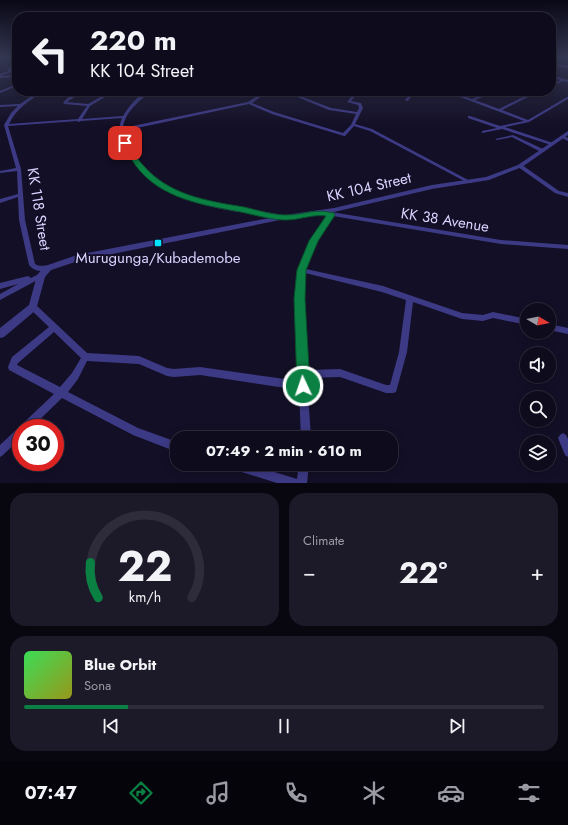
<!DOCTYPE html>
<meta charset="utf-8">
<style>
body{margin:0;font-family:Jost,sans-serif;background:#1c1929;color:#f1f3f6;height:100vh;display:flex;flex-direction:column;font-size:15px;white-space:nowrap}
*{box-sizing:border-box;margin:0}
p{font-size:13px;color:#9b9ba3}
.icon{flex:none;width:22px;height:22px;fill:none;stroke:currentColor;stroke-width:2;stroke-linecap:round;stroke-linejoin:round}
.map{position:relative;height:483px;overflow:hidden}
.sheet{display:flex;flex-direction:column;gap:10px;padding:10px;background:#08060f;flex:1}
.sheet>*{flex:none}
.guide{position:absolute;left:12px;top:12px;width:544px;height:84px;border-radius:16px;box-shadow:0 2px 10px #0003,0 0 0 1px #2e2b3b;background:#0e0b1c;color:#f1f3f6;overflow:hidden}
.needle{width:26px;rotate:100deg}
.fabs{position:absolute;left:520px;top:303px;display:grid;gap:8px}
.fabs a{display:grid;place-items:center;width:36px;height:36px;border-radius:50%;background:#0e0b1c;box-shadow:0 2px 10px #0003,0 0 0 1px #2e2b3b;font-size:20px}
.speed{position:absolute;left:12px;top:419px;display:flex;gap:8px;font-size:20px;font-weight:700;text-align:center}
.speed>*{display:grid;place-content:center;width:52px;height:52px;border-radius:50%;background:#0e0b1c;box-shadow:0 2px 10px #0003,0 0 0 1px #2e2b3b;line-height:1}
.speed .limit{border:6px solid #d22;background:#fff;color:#111}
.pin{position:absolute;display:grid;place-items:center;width:34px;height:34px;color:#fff;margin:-17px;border-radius:8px;box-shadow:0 2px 6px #0006}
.me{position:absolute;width:44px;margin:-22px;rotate:357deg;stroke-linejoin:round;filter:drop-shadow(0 0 3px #0008)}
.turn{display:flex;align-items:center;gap:14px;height:84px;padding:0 12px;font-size:18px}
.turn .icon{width:52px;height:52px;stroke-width:2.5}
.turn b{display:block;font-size:28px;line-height:34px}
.big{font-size:30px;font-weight:700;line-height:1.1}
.sheet .widget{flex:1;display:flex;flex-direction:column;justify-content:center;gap:6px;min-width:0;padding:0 14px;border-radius:16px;background:#1c1929}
.sheet .dial{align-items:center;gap:0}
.dial svg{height:104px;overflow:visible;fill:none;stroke:#2e2b3b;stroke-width:7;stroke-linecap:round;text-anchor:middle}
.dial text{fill:#f1f3f6;stroke:none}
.song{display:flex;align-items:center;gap:12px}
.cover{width:48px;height:48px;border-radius:6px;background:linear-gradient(135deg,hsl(130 70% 55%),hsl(60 70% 35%))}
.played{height:4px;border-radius:2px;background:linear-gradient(90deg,#0b8043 20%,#2e2b3b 20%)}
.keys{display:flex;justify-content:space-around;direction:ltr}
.heat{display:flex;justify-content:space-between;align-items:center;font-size:22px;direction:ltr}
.sheet .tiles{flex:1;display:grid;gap:10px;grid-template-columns:1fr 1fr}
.widget:last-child{grid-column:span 2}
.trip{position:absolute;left:170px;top:431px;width:228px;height:40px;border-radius:16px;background:#0e0b1c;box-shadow:0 2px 10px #0003,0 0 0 1px #2e2b3b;font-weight:700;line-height:40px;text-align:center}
.tabs{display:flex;height:64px;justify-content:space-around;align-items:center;background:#06040b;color:#9b9ba3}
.tabs .icon{width:28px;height:28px}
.tabs .selected{color:#0b8043}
.tabs b{font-size:18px;color:#f1f3f6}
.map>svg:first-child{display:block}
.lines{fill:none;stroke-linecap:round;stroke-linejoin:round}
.minor{fill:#3d3a85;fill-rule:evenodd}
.tertiary{fill:#3d3a85;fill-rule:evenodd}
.route{fill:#0b8043;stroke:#07532c}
.poi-dot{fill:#00e5ff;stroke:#130f26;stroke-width:1.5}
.labels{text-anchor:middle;stroke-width:4;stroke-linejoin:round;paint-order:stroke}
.street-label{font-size:15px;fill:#d9d4ff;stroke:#130f26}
.poi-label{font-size:15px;fill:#d9d4ff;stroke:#130f26}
</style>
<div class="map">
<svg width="568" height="483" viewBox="0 0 568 483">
<rect width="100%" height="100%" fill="#130f26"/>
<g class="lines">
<path class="minor" d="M551,63L568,66V68L551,65Z
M11,67L13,68L11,70V72L0,76V74L8,71V69Z
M17,75V77L0,78V76Z
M551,75L568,80V82L564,81L551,86V84L561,80L551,77Z
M17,84V86L0,93V91Z
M39,91H43C30,101 16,108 9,124L78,119L87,106L65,104L63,103C67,97 77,91 84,91L67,102L88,104L111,91H115L90,106L82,119L123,116C128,108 140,91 151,91C139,102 125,111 123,128L248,102L265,91H269L252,103L274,112L343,133L351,125L356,114L329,110L295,96L306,91H311L300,96L331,108L357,112L359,108L358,105L347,102L356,91H360L351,101L361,103L363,108L355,124L372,129L472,182V183H468L370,131L354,126L345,136H344L272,114L249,104L123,131C126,141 131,149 137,158C171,208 235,204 287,216L288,217L287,218L285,219C238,211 182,209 145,174C139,169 135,161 130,155C123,143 116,132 122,118L81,121L79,122L77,121L8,126L21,169L25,220L35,264C42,268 44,264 50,266L51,268L50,270C42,272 35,272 29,265L19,220L18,197L0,203V199L18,194L17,171L0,173V171L16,168L4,125L11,113L18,106L0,107V105L20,104Z
M397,91L411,92L415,91L408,101H407L405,100L410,94Z
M444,91H449L472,99L493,91H498L475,100L499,109L535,91H540L502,110L528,120L567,97H568V99L529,122L505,127L553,143V145H551L502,129L482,133V131L497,128L468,118V116H470L500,126L524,121Z
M513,135L545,150V151L541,152L512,137L497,140L495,139Z
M562,136H564L568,138V141L562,138Z
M518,165H522L559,191L568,193V197L555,193L518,167Z
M319,210L501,240L568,245V249L501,244L333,216L314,248L306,269L383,286L462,313L483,315L493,312L527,319V325L493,318L483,321L462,319L413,302L407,352L396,392L393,393H386L340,377L307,378L311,438H301L299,390L200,375L174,377L167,376L139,364L87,361L78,379L68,392L138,428L177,442V452L133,435L62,398L31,428H21V438L3,455L0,457V445L54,394L9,370L8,367L12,357L49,327L30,309L29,307L30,305L33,304L36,305L87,353L139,356L167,368L174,369L200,367L299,381L296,285C301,259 313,237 328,215L317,213L316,212L317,211ZM305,273L382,292L406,300L399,352L390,385H386L340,369L307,370L302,285ZM54,332L81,358L72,373L60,387L17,365L18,363Z
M41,273H43L44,275L43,277L0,300V294L18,284L0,289V283L28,276L31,278Z
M549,324L568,328V334L549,330Z
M563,433L566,435L568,439V457L565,455L558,438L560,435Z
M227,464H248L297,479L299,464H309L307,483H277L232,469L228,468Z"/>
<path class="tertiary" d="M568,131V135L522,167L489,180L432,189L334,212L285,219L78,261L51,270L45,277L36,310L4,337L0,338V328L29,305L37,275L45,266L77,255L285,215L334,208L432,185L486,177L518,165Z"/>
</g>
<linearGradient id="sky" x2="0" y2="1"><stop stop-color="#0a0815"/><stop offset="0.46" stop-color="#333752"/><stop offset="1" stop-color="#333752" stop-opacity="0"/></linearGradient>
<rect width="568" height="125" fill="url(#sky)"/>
<path class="route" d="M122,142H127C132,149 136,158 142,164C168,195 207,201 244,207C257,210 272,215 286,215C305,215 313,208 334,213L335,215L318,241L306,270L305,299L310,386L308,390L303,392L299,390L297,386L294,299L297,270L309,241L326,216C312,214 300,220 286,220C272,220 255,215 241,212C203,205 161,199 136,166C131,159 126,151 121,143Z"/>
<rect class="poi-dot" x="154" y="239" width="8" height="8" rx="2"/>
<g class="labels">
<g class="street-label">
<text transform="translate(369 187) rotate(-13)" y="5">KK 104 Street</text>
<text transform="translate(39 209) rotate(81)" y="5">KK 118 Street</text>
<text transform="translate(445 220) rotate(9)" y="5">KK 38 Avenue</text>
</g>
<g class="poi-label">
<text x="158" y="263">Murugunga/Kubademobe</text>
</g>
</g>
</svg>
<div class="fabs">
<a><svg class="needle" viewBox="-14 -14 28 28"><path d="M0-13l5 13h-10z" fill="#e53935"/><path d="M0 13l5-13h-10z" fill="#9b9ba3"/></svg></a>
<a><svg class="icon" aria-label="sound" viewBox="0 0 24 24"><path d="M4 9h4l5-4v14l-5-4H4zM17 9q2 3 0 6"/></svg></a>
<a><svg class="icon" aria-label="search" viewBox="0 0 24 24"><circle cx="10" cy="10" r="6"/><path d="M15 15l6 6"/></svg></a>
<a><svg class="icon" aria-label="layers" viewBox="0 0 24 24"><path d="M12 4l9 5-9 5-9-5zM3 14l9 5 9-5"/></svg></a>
</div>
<div class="speed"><div class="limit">30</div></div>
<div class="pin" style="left:125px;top:143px;background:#d93025"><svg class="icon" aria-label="arrive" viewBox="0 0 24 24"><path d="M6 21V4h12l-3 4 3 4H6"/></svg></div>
<svg class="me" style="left:303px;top:386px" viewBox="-20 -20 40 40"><circle r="17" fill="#0b8043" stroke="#fff" stroke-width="3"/><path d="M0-11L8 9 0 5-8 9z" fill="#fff"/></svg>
<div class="trip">07:49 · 2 min · 610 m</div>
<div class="guide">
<div class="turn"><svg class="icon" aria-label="left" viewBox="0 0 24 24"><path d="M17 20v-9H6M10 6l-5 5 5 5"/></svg><div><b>220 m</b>KK 104 Street</div></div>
</div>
</div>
<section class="sheet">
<div class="tiles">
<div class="widget dial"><svg viewBox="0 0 100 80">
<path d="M14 69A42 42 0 1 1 86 69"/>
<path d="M14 69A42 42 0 0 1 8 42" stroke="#0b8043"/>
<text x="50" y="56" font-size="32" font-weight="700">22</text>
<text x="50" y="72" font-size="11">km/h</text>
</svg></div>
<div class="widget"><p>Climate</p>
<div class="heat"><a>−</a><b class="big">22°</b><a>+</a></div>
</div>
<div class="widget">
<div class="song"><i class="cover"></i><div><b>Blue Orbit</b><p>Sona</p></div></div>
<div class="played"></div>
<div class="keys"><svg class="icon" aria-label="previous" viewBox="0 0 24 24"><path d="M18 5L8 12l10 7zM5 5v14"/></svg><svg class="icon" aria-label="pause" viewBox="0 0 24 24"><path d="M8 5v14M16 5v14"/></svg><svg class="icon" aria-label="next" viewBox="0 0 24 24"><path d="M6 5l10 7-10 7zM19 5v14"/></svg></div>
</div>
</div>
</section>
<nav class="tabs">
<b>07:47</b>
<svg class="icon selected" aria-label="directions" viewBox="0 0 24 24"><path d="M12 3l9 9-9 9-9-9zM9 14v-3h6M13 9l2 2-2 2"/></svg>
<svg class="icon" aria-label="music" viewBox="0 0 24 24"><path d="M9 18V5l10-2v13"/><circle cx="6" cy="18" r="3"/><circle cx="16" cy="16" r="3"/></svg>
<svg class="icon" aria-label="phone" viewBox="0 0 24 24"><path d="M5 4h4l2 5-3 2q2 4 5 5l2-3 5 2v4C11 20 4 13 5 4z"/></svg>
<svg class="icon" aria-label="climate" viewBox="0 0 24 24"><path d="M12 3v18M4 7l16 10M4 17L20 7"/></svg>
<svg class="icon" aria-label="car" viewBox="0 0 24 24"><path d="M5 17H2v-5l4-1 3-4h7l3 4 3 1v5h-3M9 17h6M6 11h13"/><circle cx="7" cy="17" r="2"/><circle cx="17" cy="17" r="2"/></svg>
<svg class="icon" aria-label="filters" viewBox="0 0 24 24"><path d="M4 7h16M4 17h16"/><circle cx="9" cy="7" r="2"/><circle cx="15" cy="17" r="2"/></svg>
</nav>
